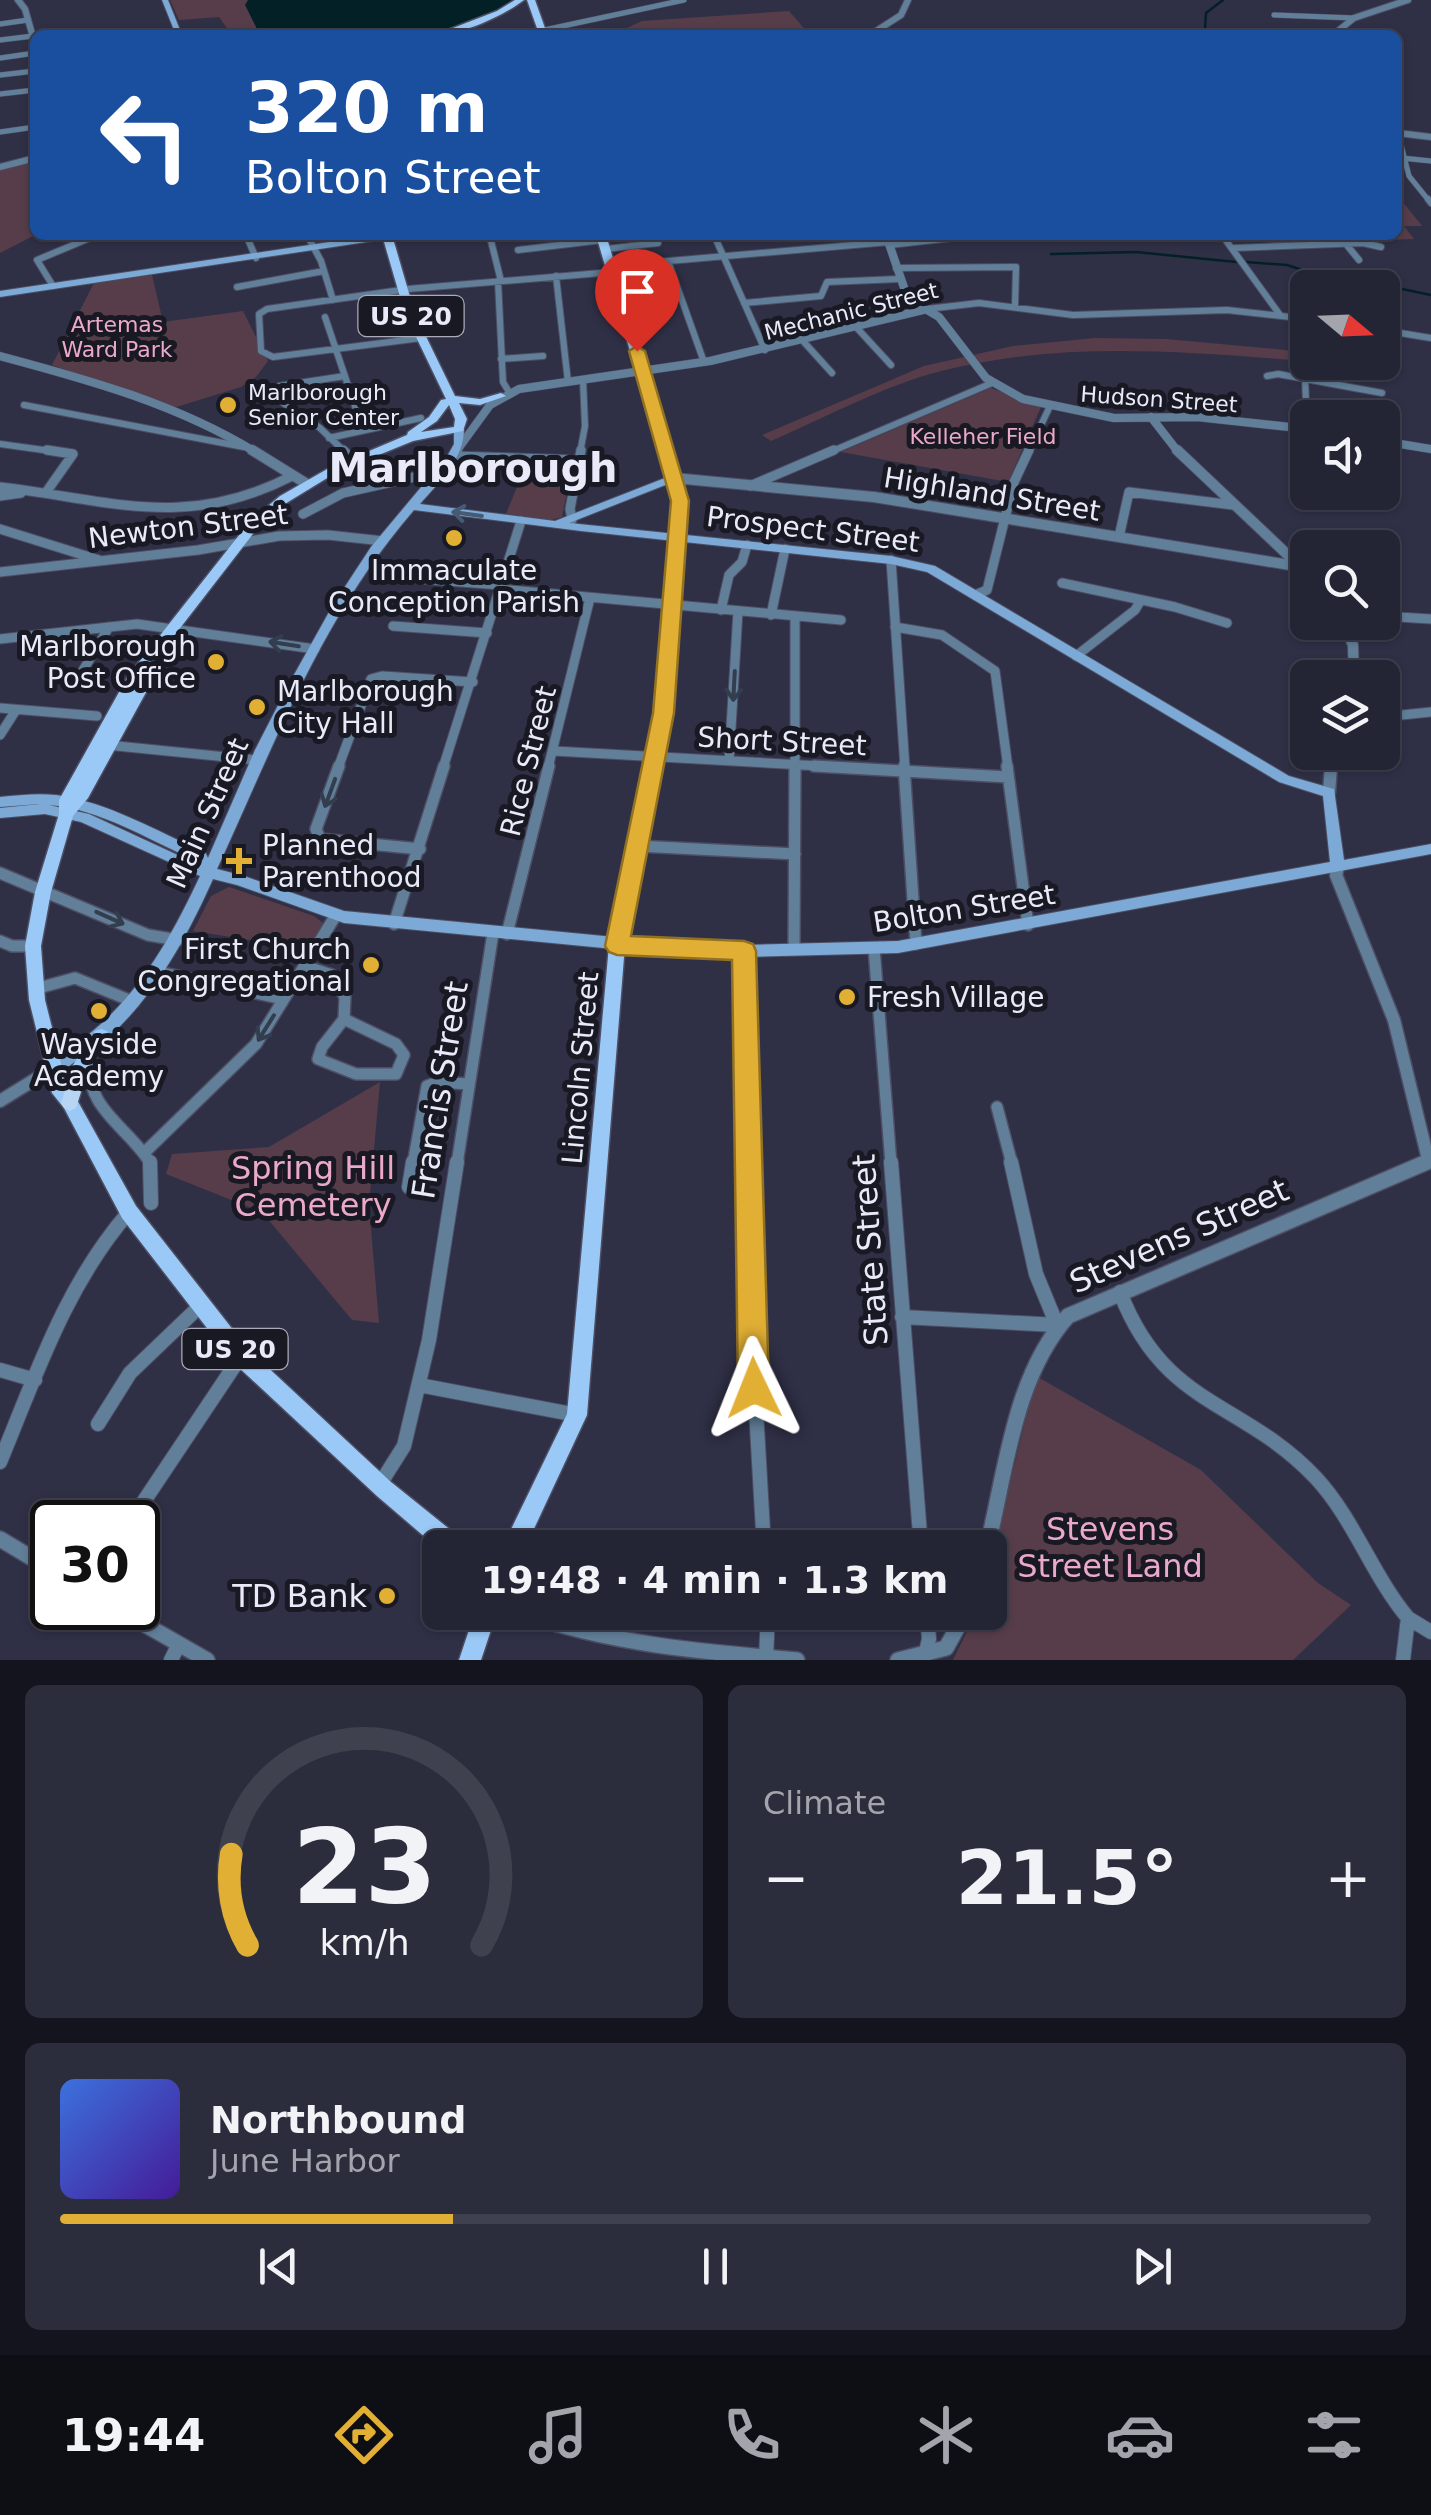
<!DOCTYPE html>
<meta charset="utf-8">
<style>
body{margin:0;font-family:"DejaVu Sans",sans-serif;background:#2b2c3c;color:#f1f3f6;height:100vh;display:flex;flex-direction:column;font-size:38px;white-space:nowrap}
*{box-sizing:border-box;margin:0}
p{font-size:32px;color:#a3a4ac}
.icon{flex:none;width:55px;height:55px;fill:none;stroke:currentColor;stroke-width:2;stroke-linecap:round;stroke-linejoin:round}
.map{position:relative;height:1660px;overflow:hidden}
.side{display:flex;flex-direction:column;gap:25px;padding:25px;background:#13141d;flex:1}
.side>*{flex:none}
.guide{position:absolute;left:30px;top:30px;width:1372px;height:210px;border-radius:15px;box-shadow:0 2px 8px #0004,0 0 0 2px #40414f;background:#1a4fa0;color:#fff;overflow:hidden}
.needle{width:65px;rotate:109deg}
.fabs{position:absolute;left:1290px;top:270px;display:grid;gap:20px}
.fabs a{display:grid;place-items:center;width:110px;height:110px;border-radius:15px;background:#232434;box-shadow:0 2px 8px #0004,0 0 0 2px #40414f;font-size:50px}
.speed{position:absolute;left:30px;top:1500px;display:flex;gap:20px;font-size:50px;font-weight:700;text-align:center}
.speed>*{display:grid;place-content:center;width:130px;height:130px;border-radius:50%;background:#232434;box-shadow:0 2px 8px #0004,0 0 0 2px #40414f;line-height:1}
.speed .limit{border:5px solid #111;border-radius:15px;background:#fff;color:#111}
.pin{position:absolute;display:grid;place-items:center;width:85px;height:85px;color:#fff;margin:-102px -42px;border-radius:50% 50% 50% 0;rotate:-45deg;box-shadow:0 0 10px #0007}
.pin .icon{rotate:45deg}
.me{position:absolute;width:110px;margin:-55px;rotate:358deg;stroke-linejoin:round;filter:drop-shadow(0 0 8px #0008)}
.turn{display:flex;align-items:center;gap:35px;height:210px;padding:0 50px;font-size:45px}
.turn .icon{width:130px;height:130px;stroke-width:2.5}
.turn b{display:block;font-size:70px;line-height:85px}
.big{font-size:75px;font-weight:600;line-height:1.1}
.side .widget{flex:1;display:flex;flex-direction:column;justify-content:center;gap:15px;min-width:0;padding:0 35px;border-radius:15px;background:#2b2c3c}
.side .dial{align-items:center;gap:0}
.dial svg{height:260px;overflow:visible;fill:none;stroke:#40414f;stroke-width:7;stroke-linecap:round;text-anchor:middle}
.dial text{fill:#f1f3f6;stroke:none}
.song{display:flex;align-items:center;gap:30px}
.cover{width:120px;height:120px;border-radius:15px;background:linear-gradient(135deg,hsl(220 70% 55%),hsl(260 70% 35%))}
.played{height:10px;border-radius:5px;background:linear-gradient(90deg,#e1af34 30%,#40414f 30%)}
.keys{display:flex;justify-content:space-around;direction:ltr}
.heat{display:flex;justify-content:space-between;align-items:center;font-size:55px;direction:ltr}
.side .tiles{flex:1;display:grid;gap:25px;grid-template-columns:1fr 1fr}
.widget:last-child{grid-column:span 2}
.trip{position:absolute;left:422px;top:1530px;width:585px;height:100px;border-radius:15px;background:#232434;box-shadow:0 2px 8px #0004,0 0 0 2px #40414f;font-weight:600;line-height:100px;text-align:center}
.tabs{display:flex;height:160px;justify-content:space-around;align-items:center;background:#0e0e15;color:#a3a4ac}
.tabs .icon{width:70px;height:70px}
.tabs .selected{color:#e1af34}
.tabs b{font-size:45px;color:#f1f3f6}
.map>svg:first-child{display:block}
.green{fill:#573d4a}
.water{fill:#042027}
.lines{fill:none;stroke-linecap:round;stroke-linejoin:round}
.stream{stroke:#042027;stroke-width:2.5}
.minor-far4-casing{stroke:#4d4e63;stroke-width:6}
.minor-far3-casing{stroke:#4d4e63;stroke-width:8}
.minor-far2-casing{stroke:#4d4e63;stroke-width:11}
.minor-far1-casing{stroke:#4d4e63;stroke-width:14}
.minor-casing{stroke:#4d4e63;stroke-width:16}
.tertiary-far4-casing{stroke:#4d4e63;stroke-width:8}
.tertiary-far3-casing{stroke:#4d4e63;stroke-width:9}
.tertiary-far2-casing{stroke:#4d4e63;stroke-width:12}
.tertiary-far1-casing{stroke:#4d4e63;stroke-width:15}
.tertiary-casing{stroke:#4d4e63;stroke-width:18}
.secondary-casing{stroke:#4d4e63;stroke-width:2}
.primary-casing{stroke:#4d4e63;stroke-width:3}
.trunk-casing{stroke:#4d4e63;stroke-width:3}
.minor-far4{stroke:#627f9a;stroke-width:5}
.minor-far3{stroke:#627f9a;stroke-width:6}
.minor-far2{stroke:#627f9a;stroke-width:9}
.minor-far1{stroke:#627f9a;stroke-width:11}
.minor{stroke:#627f9a;stroke-width:14}
.tertiary-far4{stroke:#627f9a;stroke-width:6}
.tertiary-far3{stroke:#627f9a;stroke-width:8}
.tertiary-far2{stroke:#627f9a;stroke-width:10}
.tertiary-far1{stroke:#627f9a;stroke-width:12}
.tertiary{stroke:#627f9a;stroke-width:15}
.secondary{fill:#7ca9d5;fill-rule:evenodd}
.primary{fill:#9ac9f7;fill-rule:evenodd}
.trunk{fill:#b8d6f4;fill-rule:evenodd}
.oneway{stroke:#455a73}
.oneway2{stroke:#323d4d}
.route{fill:#e1af34;stroke:#927222;stroke-width:2.5}
.poi-dot{fill:#e1af34;stroke:#181923;stroke-width:4}
.labels{text-anchor:middle;stroke-width:10;stroke-linejoin:round;paint-order:stroke}
.far-street-label{font-size:22px;fill:#e9eaf9;stroke:#181923}
.far-park-label{font-size:22px;fill:#eaa8ca;stroke:#181923}
.far-poi-label{font-size:22px;fill:#e9eaf9;stroke:#181923;text-anchor:start}
.shield{fill:#181923;stroke:#aaabb9;stroke-width:2.5}
.shield-label{font-size:25px;font-weight:bold;fill:#e9eaf9}
.street-label{font-size:28px;fill:#e9eaf9;stroke:#181923}
.poi-label{font-size:28px;fill:#e9eaf9;stroke:#181923;text-anchor:start}
.near-street-label{font-size:32px;fill:#e9eaf9;stroke:#181923}
.near-park-label{font-size:32px;fill:#eaa8ca;stroke:#181923}
.near-poi-label{font-size:32px;fill:#e9eaf9;stroke:#181923;text-anchor:end}
.far-town-label{font-size:40px;font-weight:bold;fill:#e9eaf9;stroke:#181923}
</style>
<div class="map">
<svg width="1431" height="1660" viewBox="0 0 1431 1660">
<rect width="100%" height="100%" fill="#2f3046"/>
<path class="green" d="M170,0H512C449,51 311,35 232,35L219,17L179,20Z
M789,11L808,33L612,35L642,21Z
M35,159V235L0,253V169Z
M1398,196L1422,226H1404L1414,239L1272,244L1265,235H1398Z
M152,275L163,322L243,311L268,361L256,377L241,387L173,408L52,365L94,283Z
M1095,338L1166,339L1307,352V361C1185,352 1063,340 941,371C883,386 826,417 771,441L762,435L924,366L1013,346Z
M991,388L1041,407L1008,482L841,452Z
M525,467L571,471L562,517L550,520L506,514Z
M229,887L314,916L323,923L307,949L193,931L211,896Z
M380,1082L369,1205L379,1323L352,1320L262,1212L166,1174L172,1154L269,1147Z
M1036,1376L1201,1470L1318,1583L1351,1605L1293,1660H953L976,1613L990,1612V1566Z"/>
<path class="water" d="M248,0H513C461,47 329,35 260,35L245,5Z"/>
<g class="lines">
<path class="stream" d="M1212,35L1205,29L1206,13L1223,0
M1051,254L1136,252L1236,262
M1246,262L1287,265L1354,287L1388,286L1431,295"/>
<g class="minor-far4-casing">
<path id="minor-far4" d="M1274,15L1354,18
M0,24L28,20
M150,35L178,32
M456,35L467,32
M521,35L684,0
M0,40L33,36
M0,58L35,53
M0,75L35,71
M0,94L35,90
M0,132L35,127
M1398,133L1409,176L1430,202
M1402,158L1431,161"/>
</g>
<g class="minor-far3-casing">
<path id="minor-far3" d="M1428,199L1431,203
M246,235L256,258
M307,235L321,261L333,300
M714,235L765,350
M1222,235L1280,315
M491,241L501,281
M1346,244L1359,260
M889,245L979,235
M1233,248L1363,243L1381,247
M606,249L658,243
M518,250L603,240
M668,261L704,362
M611,266L889,242
M896,268L1016,267L1015,306
M556,276L568,382
M498,281L503,382L509,392
M53,286L37,260L97,235
M237,287L324,271
M744,303L821,296L827,282L899,279
M927,309L979,303L1073,315L1227,310L1308,319
M325,317L363,430
M857,328L891,365
M1382,330L1431,338
M421,338L273,357L261,351L259,314L267,309L408,289L613,272
M803,341L832,373
M501,359L543,356
M345,376L279,386L270,394L320,428L346,453
M1267,376L1278,374L1382,393
M1305,378L1306,403L1313,418
M24,405L244,447
M329,438L421,418
M0,444L65,453
M580,453L585,426L583,380
M828,453L992,383
M1028,453L1050,406"/>
</g>
<g class="minor-far2-casing">
<path id="minor-far2" d="M47,450L73,454L47,491
M343,450L354,461
M453,456L579,460
M750,486L834,450
M0,487C111,500 185,531 292,476
M0,496L21,493
M303,514L343,493L441,471
M572,520L570,509L581,450
M0,529L99,560
M1119,537L1129,492L1233,505
M891,560L905,768
M0,572L198,550L279,536L328,535L383,541
M393,577L501,585
M1062,583L1175,607L1227,623
M500,589L841,620
M975,595L987,590L1014,482L1029,450
M721,610L729,575L742,562L747,545
M771,615L785,549
M1382,616L1431,619
M393,626L487,633
M895,627L942,635L995,671L1008,768
M0,639L137,624L315,649
M1076,656L1135,610L1141,600
M79,677L109,627
M0,708L97,716
M1382,717L1431,712
M0,735L16,710
M107,745L257,760
M554,751L857,768
M729,761L738,611
M338,768L371,679L382,676L473,682
M443,768L521,521
M548,768L590,598
M795,768V617"/>
</g>
<g class="minor-far1-casing">
<path id="minor-far1" d="M339,766L316,829L320,839L420,849
M814,766L1008,777
M904,766L916,944
M1007,766L1028,925
M638,846L795,854
M0,873L148,935L178,940
M394,924L444,766
M507,934L549,766
M0,941L12,946H33
M874,948L891,1164
M794,949L795,766
M744,951L748,1164
M304,966L332,975L345,997L344,1019
M159,972L283,999
M35,989L75,978L134,1002
M344,1019L396,1044L404,1055L396,1074H356L318,1059L322,1047Z
M90,1060C84,1109 129,1127 151,1164
M997,1107L1012,1164
M145,1152L256,1044L336,915
M413,1164L427,1086L438,1082L469,1084
M457,1164L493,933"/>
</g>
<g class="minor-casing">
<path id="minor" d="M150,1162L151,1203
M748,1162L751,1323L764,1548
M891,1162L921,1548
M1011,1162L1036,1274L1057,1325
M409,1187L413,1162
M1120,1292C1164,1408 1243,1400 1316,1478C1354,1519 1372,1575 1408,1618L1403,1660
M902,1317L1057,1325
M0,1370L35,1380
M419,1385L577,1415
M98,1424L130,1373L201,1305
M0,1462C36,1375 66,1284 129,1212
M380,1484L404,1446L429,1340L457,1162
M130,1522L241,1356
M1408,1618L1431,1632
M925,1656L929,1639L927,1612
M766,1659L768,1612
M171,1660L179,1644"/>
</g>
<g class="tertiary-far4-casing">
<path id="tertiary-far4" d="M18,0L25,9L35,44
M870,35L901,15L908,0
M1333,35L1354,18L1408,0
M1398,133L1431,137
M0,167L35,158"/>
</g>
<g class="tertiary-far3-casing">
<path id="tertiary-far3" d="M886,235L910,305
M907,298L939,317L986,378L1023,399L1114,418L1197,417L1308,429
M0,356C90,380 177,404 257,453
M1151,417L1179,453
M1382,441L1431,449
M455,453L490,405L519,389L710,361L927,309"/>
</g>
<g class="tertiary-far2-casing">
<path id="tertiary-far2" d="M252,450L307,484
M1177,450L1308,574
M453,456L457,450
M674,478L874,497L1302,567
M1343,622L1353,645L1354,678
M1331,768L1332,752"/>
</g>
<g class="tertiary-far1-casing">
<path id="tertiary-far1" d="M1329,793L1331,766
M1338,867L1336,875L1394,1020L1428,1159
M0,1101L55,1067
M1423,1164L1431,1159"/>
</g>
<g class="tertiary-casing">
<path id="tertiary" d="M0,1539L52,1570
M987,1548C1006,1471 1014,1376 1068,1316L1427,1162
M116,1608L207,1660
M520,1612C608,1644 704,1652 797,1660
M898,1660L946,1648L966,1612"/>
</g>
<g class="secondary-casing">
<path id="secondary" d="M162,0H168L182,35H176Z
M376,235H397L393,238L0,297V291Z
M459,426L464,429C464,459 439,482 420,504L555,521L670,476H678V480L569,523L891,556L935,566L1289,776L1334,789L1344,860L1431,844V854L898,953L707,958L344,923L237,885L213,879C187,937 154,998 105,1040C91,1051 75,1061 61,1072L55,1074L49,1072L47,1067L49,1062C64,1052 80,1042 94,1030C142,990 174,932 200,876L81,822L45,814L0,818V808L40,804L0,807V797C19,795 37,793 56,795C109,802 157,832 205,852L208,858L255,750L290,682L333,605L371,547L448,455L454,444V429ZM414,510L581,531L891,564L927,572L1279,782L1323,796L1330,862L898,941L707,946L344,911L244,876L217,869C275,743 322,616 414,510ZM49,805C101,809 148,840 195,860L197,864L89,814Z"/>
</g>
<g class="primary-casing">
<path id="primary" d="M515,0H524C503,16 462,35 435,35L497,11Z
M527,0H535L546,31L543,35H535L538,31Z
M382,235H392L415,314L455,396L480,399L501,393L506,396L480,405L459,403L467,419L463,431L413,441L337,472L288,502L259,526L146,672L153,673L155,676L88,798L73,816L51,892L41,946L45,1000L66,1083L71,1068L95,1031L101,1029L107,1031L109,1036L85,1075L76,1098L136,1206L248,1349L391,1482L463,1540L466,1548H440V1550L377,1496L234,1363L122,1218L64,1108L52,1093L29,1000L25,946L35,892L59,814V800L128,676L251,520L280,496L329,468L407,435L408,432L429,417L441,400L446,399L405,314ZM449,405L455,419L454,427L421,432L437,421Z
M596,235H606L686,501L671,713L625,945L587,1415L525,1548H502L567,1414L609,945L657,713L674,501Z
M475,1612H497L481,1660H459Z"/>
</g>
<g class="trunk-casing">
<path id="trunk" d="M72,1084L78,1087L81,1092L76,1108L70,1111L64,1108L61,1103L66,1087Z"/>
</g>
<use href="#minor-far4" class="minor-far4"/>
<use href="#minor-far3" class="minor-far3"/>
<use href="#minor-far2" class="minor-far2"/>
<use href="#minor-far1" class="minor-far1"/>
<use href="#minor" class="minor"/>
<use href="#tertiary-far4" class="tertiary-far4"/>
<use href="#tertiary-far3" class="tertiary-far3"/>
<use href="#tertiary-far2" class="tertiary-far2"/>
<use href="#tertiary-far1" class="tertiary-far1"/>
<use href="#tertiary" class="tertiary"/>
<use href="#secondary" class="secondary"/>
<use href="#primary" class="primary"/>
<use href="#trunk" class="trunk"/>
</g>
<defs><path id="oneway-shaft" d="M-6 0H5M1.5-3L5.5 0L1.5 3" fill="none" stroke-width="1.6" stroke-linecap="round" stroke-linejoin="round" transform="scale(2.5)"/></defs>
<use class="oneway" href="#oneway-shaft" transform="translate(467 514) rotate(-172)"/>
<g class="oneway2">
<use href="#oneway-shaft" transform="translate(284 644) rotate(-171)"/>
<use href="#oneway-shaft" transform="translate(734 686) rotate(93)"/>
<use href="#oneway-shaft" transform="translate(330 793) rotate(110)"/>
<use href="#oneway-shaft" transform="translate(110 918) rotate(24)"/>
<use href="#oneway-shaft" transform="translate(266 1028) rotate(122)"/>
</g>
<path class="route" d="M637,346L645,351L689,501L674,713L631,936L744,941L753,944L756,951L769,1388L765,1399L754,1404L743,1399L738,1388L732,960L617,955L609,952L605,946L653,713L671,501L629,351Z"/>
<g class="poi-dot">
<circle cx="228" cy="405" r="10"/>
<circle cx="454" cy="538" r="10"/>
<circle cx="216" cy="662" r="10"/>
<circle cx="257" cy="707" r="10"/>
<path d="M234 846h10v10h10v10h-10v10h-10v-10h-10v-10h10z"/>
<circle cx="371" cy="965" r="10"/>
<circle cx="847" cy="997" r="10"/>
<circle cx="99" cy="1011" r="10"/>
<circle cx="387" cy="1596" r="10"/>
</g>
<g class="labels">
<g class="far-street-label">
<text transform="translate(851 311) rotate(-14)" y="8">Mechanic Street</text>
<text transform="translate(1159 399) rotate(4)" y="8">Hudson Street</text>
</g>
<g class="far-park-label">
<text x="117" y="332">Artemas<tspan x="117" dy="25">Ward Park</tspan></text>
<text x="983" y="444">Kelleher Field</text>
</g>
<g class="far-poi-label">
<text x="248" y="400">Marlborough<tspan x="248" dy="25">Senior Center</tspan></text>
</g>
<g class="shield">
<rect x="358.5" y="296" width="105" height="40" rx="8"/>
<rect x="182.5" y="1329" width="105" height="40" rx="8"/>
</g>
<g class="shield-label">
<text x="411" y="325">US 20</text>
<text x="235" y="1358">US 20</text>
</g>
<g class="street-label">
<text transform="translate(992 494) rotate(9)" y="10">Highland Street</text>
<text transform="translate(188 526) rotate(-7)" y="10">Newton Street</text>
<text transform="translate(813 529) rotate(7)" y="10">Prospect Street</text>
<text transform="translate(782 741) rotate(3)" y="10">Short Street</text>
<text transform="translate(528 761) rotate(-76)" y="10">Rice Street</text>
<text transform="translate(207 813) rotate(-66)" y="10">Main Street</text>
<text transform="translate(964 908) rotate(-9)" y="10">Bolton Street</text>
<text transform="translate(580 1068) rotate(-85)" y="10">Lincoln Street</text>
</g>
<g class="poi-label">
<text x="454" y="580" text-anchor="middle">Immaculate<tspan x="454" dy="32">Conception Parish</tspan></text>
<text x="196" y="656" text-anchor="end">Marlborough<tspan x="196" dy="32">Post Office</tspan></text>
<text x="277" y="701">Marlborough<tspan x="277" dy="32">City Hall</tspan></text>
<text x="262" y="855">Planned<tspan x="262" dy="32">Parenthood</tspan></text>
<text x="351" y="959" text-anchor="end">First Church<tspan x="351" dy="32">Congregational</tspan></text>
<text x="867" y="1007">Fresh Village</text>
<text x="99" y="1054" text-anchor="middle">Wayside<tspan x="99" dy="32">Academy</tspan></text>
</g>
<g class="near-street-label">
<text transform="translate(440 1090) rotate(-81)" y="11">Francis Street</text>
<text transform="translate(1179 1236) rotate(-24)" y="11">Stevens Street</text>
<text transform="translate(870 1250) rotate(-94)" y="11">State Street</text>
</g>
<g class="near-park-label">
<text x="313" y="1179">Spring Hill<tspan x="313" dy="37">Cemetery</tspan></text>
<text x="1110" y="1540">Stevens<tspan x="1110" dy="37">Street Land</tspan></text>
</g>
<g class="near-poi-label">
<text x="367" y="1607">TD Bank</text>
</g>
<g class="far-town-label">
<text x="473" y="482">Marlborough</text>
</g>
</g>
</svg>
<div class="fabs">
<a><svg class="needle" viewBox="-14 -14 28 28"><path d="M0-13l5 13h-10z" fill="#e53935"/><path d="M0 13l5-13h-10z" fill="#a3a4ac"/></svg></a>
<a><svg class="icon" aria-label="sound" viewBox="0 0 24 24"><path d="M4 9h4l5-4v14l-5-4H4zM17 9q2 3 0 6"/></svg></a>
<a><svg class="icon" aria-label="search" viewBox="0 0 24 24"><circle cx="10" cy="10" r="6"/><path d="M15 15l6 6"/></svg></a>
<a><svg class="icon" aria-label="layers" viewBox="0 0 24 24"><path d="M12 4l9 5-9 5-9-5zM3 14l9 5 9-5"/></svg></a>
</div>
<div class="speed"><div class="limit">30</div></div>
<div class="pin" style="left:637px;top:351px;background:#d93025"><svg class="icon" aria-label="arrive" viewBox="0 0 24 24"><path d="M6 21V4h12l-3 4 3 4H6"/></svg></div>
<svg class="me" style="left:754px;top:1388px" viewBox="-20 -20 40 40"><path d="M0-17L14 15 0 8-14 15z" fill="#e1af34" stroke="#fff" stroke-width="4"/></svg>
<div class="trip">19:48 · 4 min · 1.3 km</div>
<div class="guide">
<div class="turn"><svg class="icon" aria-label="left" viewBox="0 0 24 24"><path d="M17 20v-9H6M10 6l-5 5 5 5"/></svg><div><b>320 m</b>Bolton Street</div></div>
</div>
</div>
<section class="side">
<div class="tiles">
<div class="widget dial"><svg viewBox="0 0 100 80">
<path d="M14 69A42 42 0 1 1 86 69"/>
<path d="M14 69A42 42 0 0 1 9 41" stroke="#e1af34"/>
<text x="50" y="56" font-size="32" font-weight="700">23</text>
<text x="50" y="72" font-size="11">km/h</text>
</svg></div>
<div class="widget"><p>Climate</p>
<div class="heat"><a>−</a><b class="big">21.5°</b><a>+</a></div>
</div>
<div class="widget">
<div class="song"><i class="cover"></i><div><b>Northbound</b><p>June Harbor</p></div></div>
<div class="played"></div>
<div class="keys"><svg class="icon" aria-label="previous" viewBox="0 0 24 24"><path d="M18 5L8 12l10 7zM5 5v14"/></svg><svg class="icon" aria-label="pause" viewBox="0 0 24 24"><path d="M8 5v14M16 5v14"/></svg><svg class="icon" aria-label="next" viewBox="0 0 24 24"><path d="M6 5l10 7-10 7zM19 5v14"/></svg></div>
</div>
</div>
</section>
<nav class="tabs">
<b>19:44</b>
<svg class="icon selected" aria-label="directions" viewBox="0 0 24 24"><path d="M12 3l9 9-9 9-9-9zM9 14v-3h6M13 9l2 2-2 2"/></svg>
<svg class="icon" aria-label="music" viewBox="0 0 24 24"><path d="M9 18V5l10-2v13"/><circle cx="6" cy="18" r="3"/><circle cx="16" cy="16" r="3"/></svg>
<svg class="icon" aria-label="phone" viewBox="0 0 24 24"><path d="M5 4h4l2 5-3 2q2 4 5 5l2-3 5 2v4C11 20 4 13 5 4z"/></svg>
<svg class="icon" aria-label="climate" viewBox="0 0 24 24"><path d="M12 3v18M4 7l16 10M4 17L20 7"/></svg>
<svg class="icon" aria-label="car" viewBox="0 0 24 24"><path d="M5 17H2v-5l4-1 3-4h7l3 4 3 1v5h-3M9 17h6M6 11h13"/><circle cx="7" cy="17" r="2"/><circle cx="17" cy="17" r="2"/></svg>
<svg class="icon" aria-label="filters" viewBox="0 0 24 24"><path d="M4 7h16M4 17h16"/><circle cx="9" cy="7" r="2"/><circle cx="15" cy="17" r="2"/></svg>
</nav>
